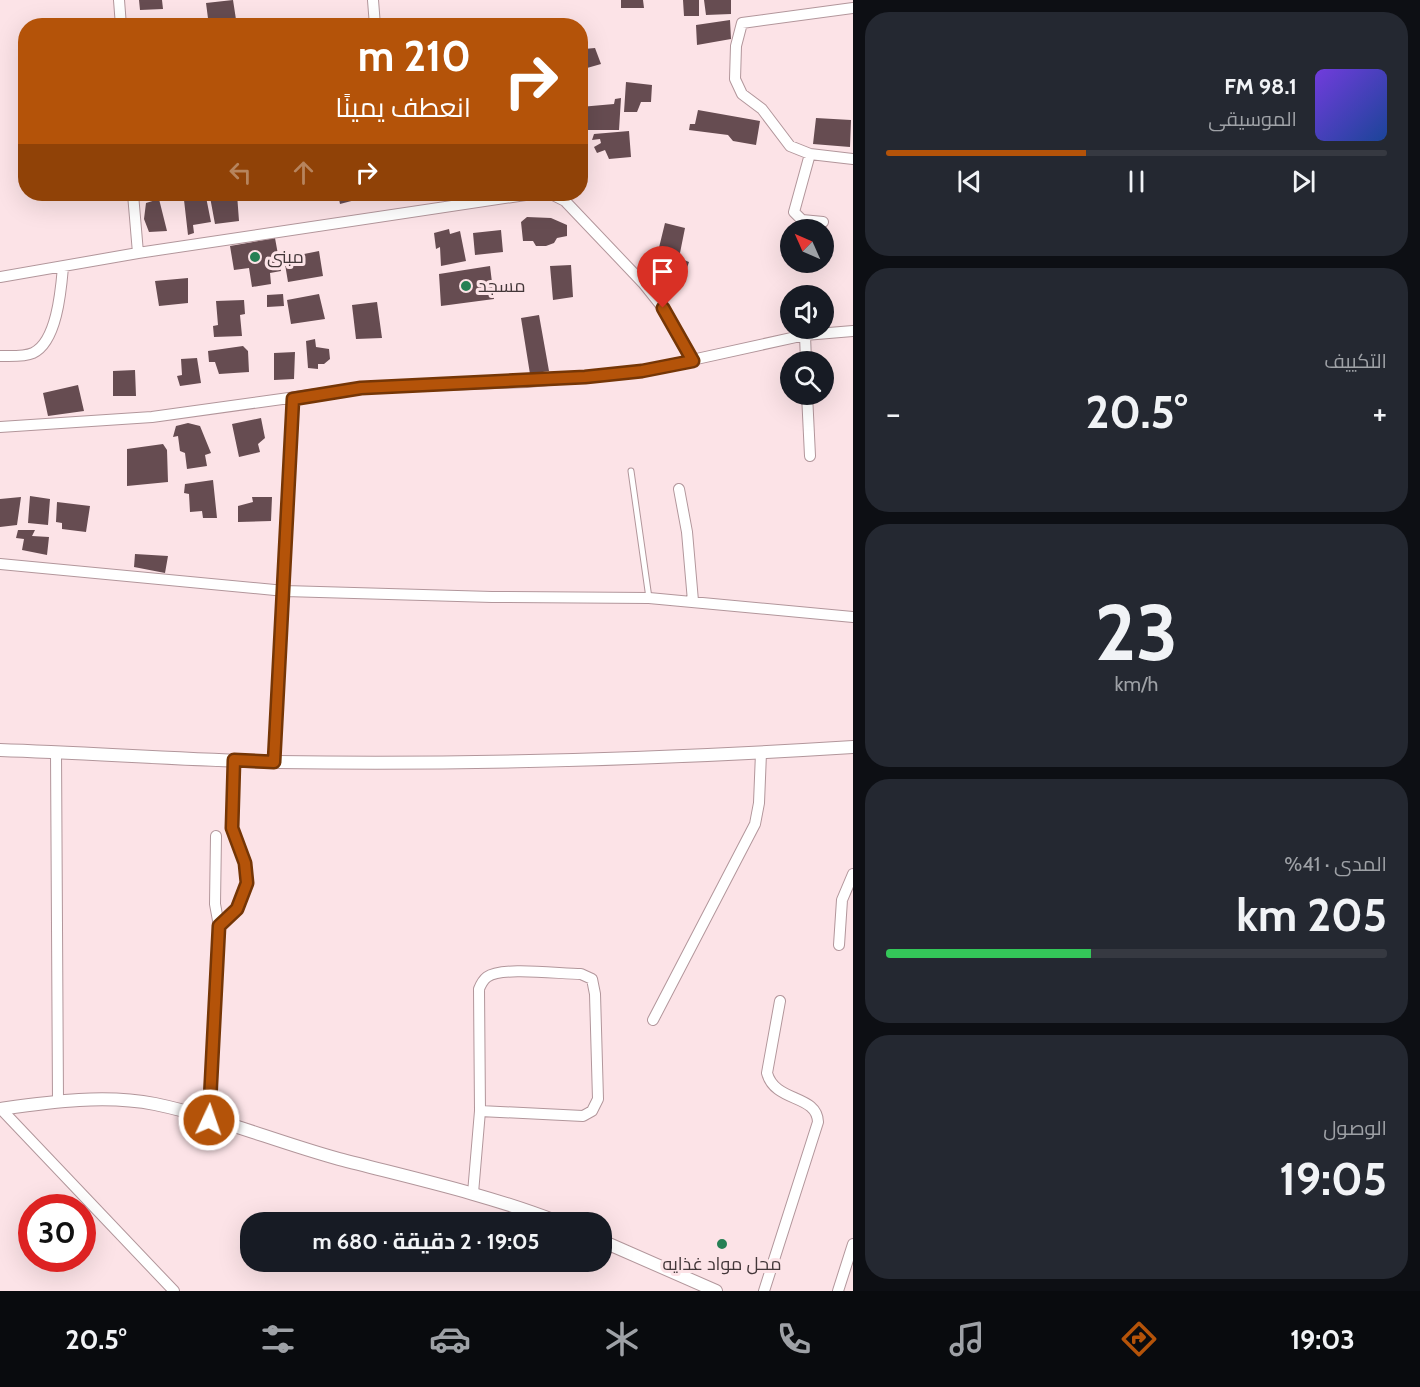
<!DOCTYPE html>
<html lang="ar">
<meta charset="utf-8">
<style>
body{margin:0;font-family:Cabin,Cairo,sans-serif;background:#242831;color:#f1f3f6;direction:rtl;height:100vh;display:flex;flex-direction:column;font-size:22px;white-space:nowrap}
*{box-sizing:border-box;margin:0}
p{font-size:20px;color:#9ea1a6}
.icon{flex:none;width:33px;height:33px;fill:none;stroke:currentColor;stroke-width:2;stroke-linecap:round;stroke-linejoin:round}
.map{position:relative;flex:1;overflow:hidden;direction:ltr}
.sheet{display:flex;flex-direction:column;gap:12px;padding:12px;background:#0d0f14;width:567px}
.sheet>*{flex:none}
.guide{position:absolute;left:18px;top:18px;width:570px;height:183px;border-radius:24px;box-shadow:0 6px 24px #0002;direction:rtl;background:#b45309;color:#fff;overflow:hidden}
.needle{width:39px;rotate:315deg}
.buttons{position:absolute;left:780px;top:219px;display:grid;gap:12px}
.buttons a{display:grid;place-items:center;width:54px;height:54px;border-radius:50%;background:#171b24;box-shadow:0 6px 24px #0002;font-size:30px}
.speed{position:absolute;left:18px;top:1194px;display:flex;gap:12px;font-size:30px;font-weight:700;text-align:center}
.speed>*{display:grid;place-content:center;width:78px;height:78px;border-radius:50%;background:#171b24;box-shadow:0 6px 24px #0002;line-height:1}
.speed .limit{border:9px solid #d22;background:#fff;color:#111}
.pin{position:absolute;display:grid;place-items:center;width:51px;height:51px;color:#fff;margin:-62px -26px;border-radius:50% 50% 50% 0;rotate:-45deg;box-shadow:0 0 6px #0007}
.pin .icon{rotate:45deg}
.me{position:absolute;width:66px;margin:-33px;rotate:3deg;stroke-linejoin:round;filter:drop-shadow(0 0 4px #0008)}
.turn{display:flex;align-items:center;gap:21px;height:126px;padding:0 18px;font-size:27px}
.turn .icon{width:78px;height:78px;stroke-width:2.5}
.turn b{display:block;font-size:42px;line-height:51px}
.lanes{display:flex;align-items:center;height:57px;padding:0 18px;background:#0003;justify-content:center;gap:30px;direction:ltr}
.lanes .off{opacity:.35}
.big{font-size:45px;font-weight:700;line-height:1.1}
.sheet .card{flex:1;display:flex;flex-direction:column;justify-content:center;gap:9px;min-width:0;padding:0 21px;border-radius:24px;background:#242831}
.sheet .dial{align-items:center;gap:0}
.dial b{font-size:78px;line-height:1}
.song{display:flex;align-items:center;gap:18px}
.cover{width:72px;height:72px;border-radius:9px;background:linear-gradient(135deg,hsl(260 70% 55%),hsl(220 70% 35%))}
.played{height:6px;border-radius:3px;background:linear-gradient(90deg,#b45309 40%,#363941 40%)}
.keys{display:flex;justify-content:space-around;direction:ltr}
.heat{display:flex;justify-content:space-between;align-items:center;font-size:33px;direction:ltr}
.charge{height:9px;border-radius:4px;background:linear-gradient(90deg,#34c759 41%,#363941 0)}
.trip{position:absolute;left:240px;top:1212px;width:372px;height:60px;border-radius:24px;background:#171b24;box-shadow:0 6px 24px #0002;font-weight:700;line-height:60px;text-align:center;direction:rtl}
.dock{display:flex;height:96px;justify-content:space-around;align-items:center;background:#090b0e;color:#9ea1a6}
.dock .icon{width:42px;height:42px}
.dock .on{color:#b45309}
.dock b{font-size:27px;color:#f1f3f6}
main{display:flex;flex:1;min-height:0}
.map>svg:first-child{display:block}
.building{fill:#664c51}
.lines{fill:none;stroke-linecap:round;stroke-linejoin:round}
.service-casing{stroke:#b2969b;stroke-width:7}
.minor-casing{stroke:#b2969b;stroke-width:12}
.tertiary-casing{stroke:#b2969b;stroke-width:14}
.service{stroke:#fff;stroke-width:5}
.minor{stroke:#fff;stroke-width:10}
.tertiary{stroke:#fff;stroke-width:12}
.route-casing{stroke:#753606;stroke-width:15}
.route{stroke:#b45309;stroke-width:10}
.poi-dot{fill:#268055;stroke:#fce3e7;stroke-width:2}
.labels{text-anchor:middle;stroke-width:6;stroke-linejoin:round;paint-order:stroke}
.poi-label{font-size:18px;fill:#433739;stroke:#fce3e7;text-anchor:start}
</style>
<main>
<section class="sheet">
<div class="card">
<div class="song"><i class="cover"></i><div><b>98.1 FM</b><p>الموسيقى</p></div></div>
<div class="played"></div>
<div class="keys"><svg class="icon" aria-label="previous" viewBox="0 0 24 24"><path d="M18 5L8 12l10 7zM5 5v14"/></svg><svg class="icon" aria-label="pause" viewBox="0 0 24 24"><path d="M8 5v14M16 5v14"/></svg><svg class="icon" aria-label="next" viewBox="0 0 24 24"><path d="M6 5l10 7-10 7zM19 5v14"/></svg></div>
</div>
<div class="card"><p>التكييف</p>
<div class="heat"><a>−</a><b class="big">20.5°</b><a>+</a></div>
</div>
<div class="card dial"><b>23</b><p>km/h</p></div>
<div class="card"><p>المدى · 41%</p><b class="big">205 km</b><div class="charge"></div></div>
<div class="card"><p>الوصول</p><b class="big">19:05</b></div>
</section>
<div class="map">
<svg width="853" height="1291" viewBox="0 0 853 1291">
<rect width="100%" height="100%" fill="#fce3e7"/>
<path class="building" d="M139,0H162L163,9L140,10Z
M233,0L237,26H209L206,3Z
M621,0H643L644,8H621Z
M683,0H699V16H684Z
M704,0H731V14L706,15Z
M730,20L731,39L697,45L696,25Z
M581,41L584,49L595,48L601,64L580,70Z
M626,82L652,85L651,102H641L637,112H624Z
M621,98L619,130H580V107L614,104L615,99Z
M698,110L760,121L756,145L733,141L728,135L689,130L690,124H695Z
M816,118L851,120L850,147L813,144Z
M629,131L631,157L609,159L605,150L597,153L594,147L601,143L600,139L592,140L594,134Z
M237,194L239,221L215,224L210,197Z
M338,194H360L359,199L340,204Z
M206,197L211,222L193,225L194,233L188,235L184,200Z
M159,199L167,231L149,232L144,219L146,203Z
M527,217L551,218L567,225V236L557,238L554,243L546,246H536L533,241H523L521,222Z
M665,223L685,228L679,258L689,262L682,283L671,278L674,270L655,264Z
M449,229L450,234L460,231L466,261L441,266L440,247L436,249L434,233Z
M501,230L503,252L475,255L473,233Z
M275,238L281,271L270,273L271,284L252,287L249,268L234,270L230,246Z
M319,251L323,276L288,282L284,258Z
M571,265L573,297L553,300L550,266Z
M490,266L494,299L441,306L439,274Z
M188,278V303L159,306L155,281Z
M283,294L284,306L267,307V295Z
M319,294L325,319L291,324L287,300Z
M244,300L245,314L240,315L242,336L214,337L213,326L218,325L216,301Z
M377,302L382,338L356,339L352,305Z
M539,315L549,371L530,374L521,318Z
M315,339L316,347L329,349L330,359L324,364H318V369L308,368L306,341Z
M243,346L248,351L249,372L219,374L215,362H209L208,351Z
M295,352L294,379L274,380V353Z
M197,358L201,383L180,386L177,376L182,375L181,359Z
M135,370L136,396H113V371Z
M78,385L84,411L48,416L43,393Z
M261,418L265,438L258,444L260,452L239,457L232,424Z
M188,423L200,426L211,453L205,455L207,466L187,469L185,453L180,451L178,436L173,437L176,426Z
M163,444L167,450L168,482L127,486V449Z
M213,480L217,518H203L202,511L190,512L189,494L184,493L185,484Z
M30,496L50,499L48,525L28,523Z
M21,497L17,525L0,527V499Z
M252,497H272L271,521L238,522V506L253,502Z
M57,502L90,506L86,532L62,529V523L56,522Z
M18,530H35L32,536L49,537L47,555L22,550L24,539L16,538Z
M135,554L168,556L165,573L134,567Z"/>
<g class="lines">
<g class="service-casing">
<path id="service" d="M631,471L649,598"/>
</g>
<g class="minor-casing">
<path id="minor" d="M119,0L121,26
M373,0L375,26
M853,8L742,23L736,46L735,79L742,94L762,109L790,146L810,154L853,159
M810,154L794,212L802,220L823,222
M133,194L138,253
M551,194L565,201L643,283L663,308L693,361
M0,277L138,253L532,194
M805,335L806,362
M0,356C10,356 24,357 33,353C57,342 61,290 63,267
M807,394L810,456
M0,427L152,417L361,388L527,382L642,371L805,335L853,331
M679,489L687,532L693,601
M0,564L285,591L492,597L649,598L853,617
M56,752L58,1101
M274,762L293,399
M216,836L215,904L219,926
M839,945L842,900L853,874
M653,1020L755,824L759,803L761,753
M1,1109L174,1291
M209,1120L219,926L237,909L247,883L245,863L232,828L234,760
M473,1193L480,1111L479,989C481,984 483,980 487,977C502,966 560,974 581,974L592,979L595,994L598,1099L592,1111L583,1116L480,1111
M764,1291L818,1122C817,1094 775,1103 767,1073L780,1001
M838,1291L853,1244"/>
</g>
<g class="tertiary-casing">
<path id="tertiary" d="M0,750C92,753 184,760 277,762C468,765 662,759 853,747
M0,1109C50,1102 104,1094 155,1104C217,1117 277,1142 339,1159C412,1178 486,1194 558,1222
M602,1241L716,1291"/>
</g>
<use href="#service" class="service"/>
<use href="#minor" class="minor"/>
<use href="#tertiary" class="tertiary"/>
</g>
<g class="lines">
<g class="route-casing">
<path id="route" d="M209,1120L219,926L237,909L247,883L245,863L232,828L234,760L274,762L293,399L361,388L585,377L642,371L693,361L663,308"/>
</g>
<use href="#route" class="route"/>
</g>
<g class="poi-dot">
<circle cx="255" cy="257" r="6"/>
<circle cx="466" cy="286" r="6"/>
<circle cx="722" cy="1244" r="6"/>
</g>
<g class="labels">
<g class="poi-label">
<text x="267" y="263">مبنى</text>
<text x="478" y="292">مسجد</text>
<text x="722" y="1270" text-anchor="middle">محل مواد غذايه</text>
</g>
</g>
</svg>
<div class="buttons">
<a><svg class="needle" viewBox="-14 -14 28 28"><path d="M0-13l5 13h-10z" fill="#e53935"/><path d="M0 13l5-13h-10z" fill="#9ea1a6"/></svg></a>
<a><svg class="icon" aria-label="sound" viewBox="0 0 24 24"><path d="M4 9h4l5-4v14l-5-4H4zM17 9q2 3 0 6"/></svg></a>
<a><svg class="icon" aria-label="search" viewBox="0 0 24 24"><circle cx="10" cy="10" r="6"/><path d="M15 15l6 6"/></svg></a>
</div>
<div class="speed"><div class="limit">30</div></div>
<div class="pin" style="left:663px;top:308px;background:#d93025"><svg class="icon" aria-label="arrive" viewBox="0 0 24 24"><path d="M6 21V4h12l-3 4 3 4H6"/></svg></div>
<svg class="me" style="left:209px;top:1120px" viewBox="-20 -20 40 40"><circle r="17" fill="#b45309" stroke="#fff" stroke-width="3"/><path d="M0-11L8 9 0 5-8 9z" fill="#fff"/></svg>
<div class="trip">19:05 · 2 دقيقة · 680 m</div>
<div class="guide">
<div class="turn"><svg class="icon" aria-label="right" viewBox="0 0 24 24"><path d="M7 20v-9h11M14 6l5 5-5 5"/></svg><div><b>210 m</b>انعطف يمينًا</div></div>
<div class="lanes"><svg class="icon off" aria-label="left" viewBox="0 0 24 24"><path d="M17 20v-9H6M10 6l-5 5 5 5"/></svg><svg class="icon off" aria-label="ahead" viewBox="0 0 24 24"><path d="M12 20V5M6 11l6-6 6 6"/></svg><svg class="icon" aria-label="right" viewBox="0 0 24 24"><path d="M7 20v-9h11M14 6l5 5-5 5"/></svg></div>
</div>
</div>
</main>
<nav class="dock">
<b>19:03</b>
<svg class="icon on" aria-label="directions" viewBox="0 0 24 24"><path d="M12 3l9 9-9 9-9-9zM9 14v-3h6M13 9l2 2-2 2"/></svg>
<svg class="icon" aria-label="music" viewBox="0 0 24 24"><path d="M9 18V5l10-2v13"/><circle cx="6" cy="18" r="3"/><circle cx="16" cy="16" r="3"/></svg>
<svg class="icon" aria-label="phone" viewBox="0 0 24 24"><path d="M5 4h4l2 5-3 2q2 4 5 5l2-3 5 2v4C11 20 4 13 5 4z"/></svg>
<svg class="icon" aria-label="climate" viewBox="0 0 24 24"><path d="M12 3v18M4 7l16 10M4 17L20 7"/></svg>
<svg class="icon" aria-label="car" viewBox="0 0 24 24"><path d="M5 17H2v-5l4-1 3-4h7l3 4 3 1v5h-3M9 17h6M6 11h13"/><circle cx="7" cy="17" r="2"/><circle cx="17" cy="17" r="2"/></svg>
<svg class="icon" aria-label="filters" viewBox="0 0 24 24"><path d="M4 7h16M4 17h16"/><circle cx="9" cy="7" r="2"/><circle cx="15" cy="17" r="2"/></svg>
<b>20.5°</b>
</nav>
